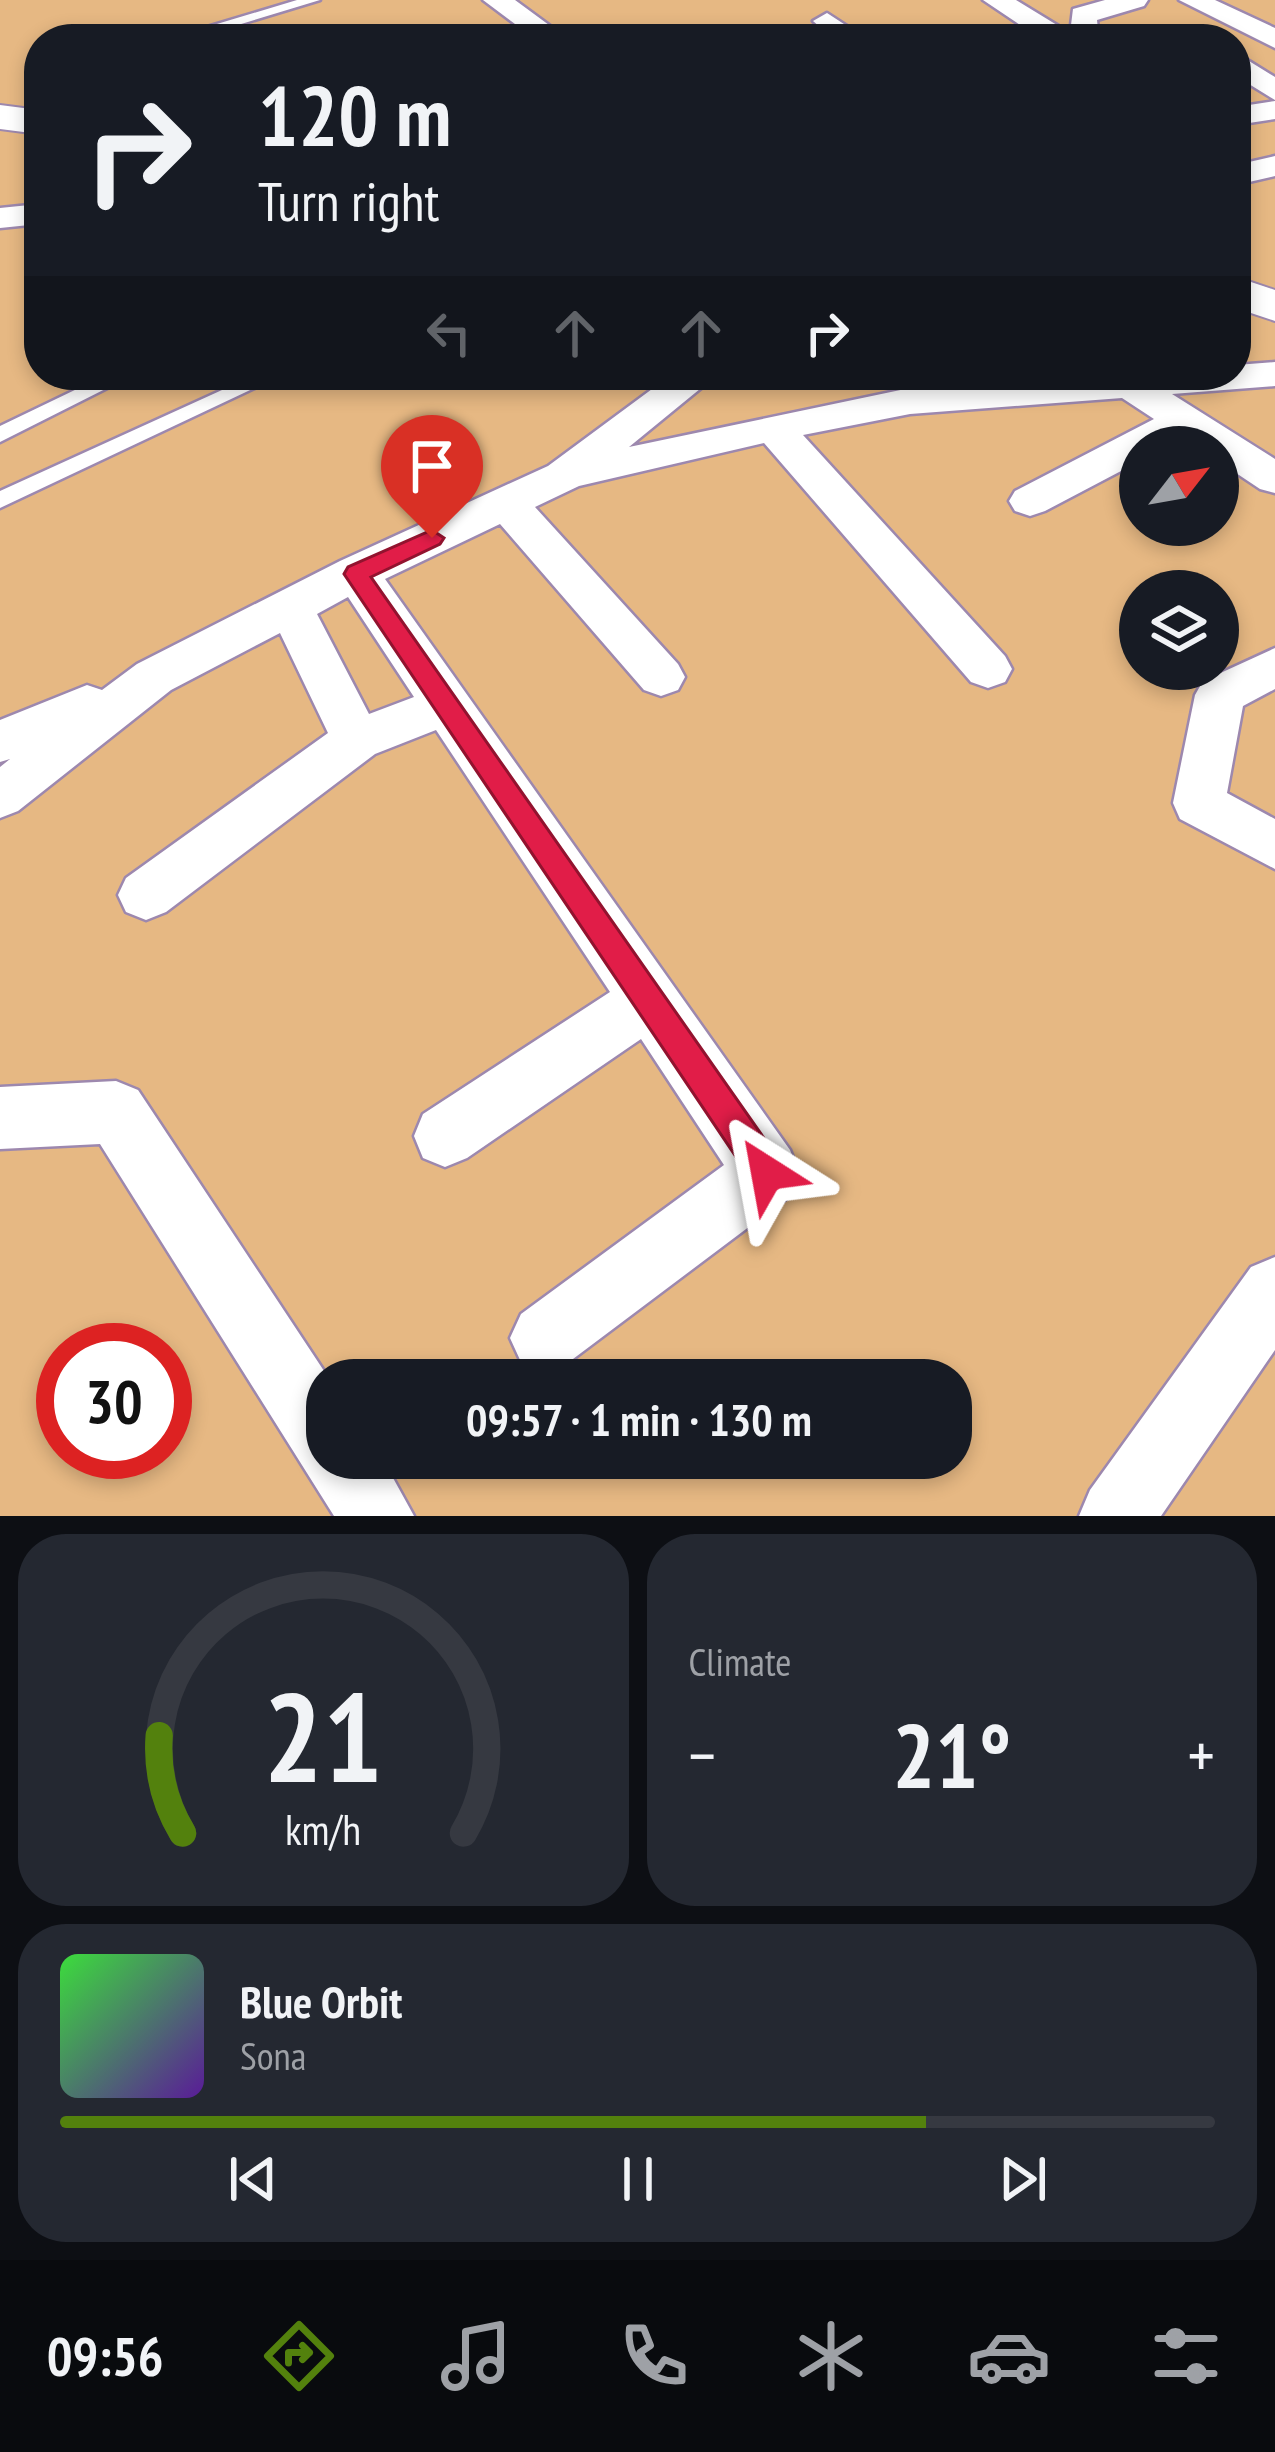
<!DOCTYPE html>
<meta charset="utf-8">
<style>
body{margin:0;font-family:"PT Sans Narrow",sans-serif;background:#242831;color:#f1f3f6;height:100vh;display:flex;flex-direction:column;font-size:45px;white-space:nowrap}
*{box-sizing:border-box;margin:0}
p{font-size:39px;color:#9ea1a6}
.icon{flex:none;width:66px;height:66px;fill:none;stroke:currentColor;stroke-width:2;stroke-linecap:round;stroke-linejoin:round}
.map{position:relative;height:1516px;overflow:hidden}
.details{display:flex;flex-direction:column;gap:18px;padding:18px;background:#0d0f14;flex:1}
.details>*{flex:none}
.guide{position:absolute;left:24px;top:24px;width:1227px;height:366px;border-radius:48px;box-shadow:0 6px 18px #0003;background:#171b24;color:#f1f3f6;overflow:hidden}
.needle{width:78px;rotate:59deg}
.fabs{position:absolute;left:1119px;top:426px;display:grid;gap:24px}
.fabs a{display:grid;place-items:center;width:120px;height:120px;border-radius:50%;background:#171b24;box-shadow:0 6px 18px #0003;font-size:60px}
.speed{position:absolute;left:36px;top:1323px;display:flex;gap:24px;font-size:60px;font-weight:700;text-align:center}
.speed>*{display:grid;place-content:center;width:156px;height:156px;border-radius:50%;background:#171b24;box-shadow:0 6px 18px #0003;line-height:1}
.speed .limit{border:18px solid #d22;background:#fff;color:#111}
.pin{position:absolute;display:grid;place-items:center;width:102px;height:102px;color:#fff;margin:-123px -51px;border-radius:50% 50% 50% 0;rotate:-45deg;box-shadow:0 0 12px #0007}
.pin .icon{rotate:45deg}
.me{position:absolute;width:132px;margin:-66px;rotate:326deg;stroke-linejoin:round;filter:drop-shadow(0 0 9px #0008)}
.turn{display:flex;align-items:center;gap:42px;height:252px;padding:0 36px;font-size:54px}
.turn .icon{width:156px;height:156px;stroke-width:2.5}
.turn b{display:block;font-size:84px;line-height:102px}
.lanes{display:flex;align-items:center;height:114px;padding:0 36px;background:#0003;justify-content:center;gap:60px;direction:ltr}
.lanes .off{opacity:.35}
.big{font-size:90px;font-weight:600;line-height:1.1}
.details .tile{flex:1;display:flex;flex-direction:column;justify-content:center;gap:18px;min-width:0;padding:0 42px;border-radius:48px;background:#242831}
.details .dial{align-items:center;gap:0}
.dial svg{height:312px;overflow:visible;fill:none;stroke:#363941;stroke-width:7;stroke-linecap:round;text-anchor:middle}
.dial text{fill:#f1f3f6;stroke:none}
.song{display:flex;align-items:center;gap:36px}
.cover{width:144px;height:144px;border-radius:18px;background:linear-gradient(135deg,hsl(120 70% 55%),hsl(270 70% 35%))}
.played{height:12px;border-radius:6px;background:linear-gradient(90deg,#53810d 75%,#363941 75%)}
.keys{display:flex;justify-content:space-around;direction:ltr}
.heat{display:flex;justify-content:space-between;align-items:center;font-size:66px;direction:ltr}
.details .tiles{flex:1;display:grid;gap:18px;grid-template-columns:1fr 1fr}
.tile:last-child{grid-column:span 2}
.trip{position:absolute;left:306px;top:1359px;width:666px;height:120px;border-radius:48px;background:#171b24;box-shadow:0 6px 18px #0003;font-weight:600;line-height:120px;text-align:center}
.dock{display:flex;height:192px;justify-content:space-around;align-items:center;background:#090b0e;color:#9ea1a6}
.dock .icon{width:84px;height:84px}
.dock .active{color:#53810d}
.dock b{font-size:54px;color:#f1f3f6}
.map>svg:first-child{display:block}
.green{fill:#e6b883;fill-rule:evenodd}
.lines{fill:none;stroke-linecap:round;stroke-linejoin:round}
.service-casing{stroke:#9d88ae;stroke-width:5}
.minor-casing{stroke:#9d88ae;stroke-width:5}
.tertiary-casing{stroke:#9d88ae;stroke-width:4}
.service{fill:#fff;fill-rule:evenodd}
.minor{fill:#fff;fill-rule:evenodd}
.tertiary{fill:#fff;fill-rule:evenodd}
.route{fill:#e11d48;stroke:#92132f;stroke-width:3}
</style>
<div class="map">
<svg width="1275" height="1516" viewBox="0 0 1275 1516">
<rect width="100%" height="100%" fill="#e0c9f1"/>
<path class="green" d="M0,0H1275V1516H0ZM39,39H1236V375H39ZM1140,447H1218V525H1140ZM1140,591H1218V669H1140ZM63,1350H165V1452H63ZM327,1380H951V1458H327Z"/>
<g class="lines">
<g class="service-casing">
<path id="service" d="M297,0H320L192,39H167Z
M106,375H133L0,442V426Z
M255,375H282L0,508V491Z"/>
</g>
<g class="minor-casing">
<path id="minor" d="M483,0H515L568,39H535Z
M983,0H1016L1070,33L1073,9L1105,0H1148L1144,6L1097,20L1099,39H1041Z
M1179,0H1215L1275,28V48Z
M827,13L867,39H834L813,21Z
M1236,53L1275,77V100L1236,76Z
M1275,101V119L1236,125V107Z
M1275,156V176L1236,185V165Z
M39,204V224L0,228V208Z
M1275,362V386L1172,394L1275,459V493L1260,489L1218,461V447H1196L1183,438L1166,447H1140V461L1045,511L1030,516L1015,511L1009,501L1015,491L1154,419L1122,398L910,414L803,435L1005,656L1012,669L1005,682L988,688L971,682L764,443L579,486L535,507L678,664L685,677L678,690L661,696L644,690L500,524L385,579L790,1150L799,1173L790,1196L569,1362L545,1373L521,1362L510,1338L521,1314L724,1165L641,1039L467,1158L445,1167L423,1158L414,1136L423,1114L610,992L436,730L375,754L166,912L146,920L126,912L118,895L126,878L328,733L280,633L171,690L18,811L0,818V767L10,759L0,762V720L87,685L102,690L137,664L340,561L548,466L671,375H717L629,447L910,388L1093,375H1236V365ZM348,597L414,697L369,714L317,614Z
M1275,648V689L1243,706L1227,793L1275,819V869L1180,819L1173,803L1195,695L1203,681Z
M116,1081L138,1090L330,1380L327,1458H382L414,1516H334L100,1144L0,1149V1087Z
M1275,1257V1350L1161,1516H1079L1090,1490L1251,1267Z"/>
</g>
<g class="tertiary-casing">
<path id="tertiary" d="M0,105L39,110V134L0,129Z
M1236,277L1275,290V321L1236,308Z"/>
</g>
<use href="#service" class="service"/>
<use href="#minor" class="minor"/>
<use href="#tertiary" class="tertiary"/>
</g>
<path class="route" d="M432,530L444,538L440,544L371,577L780,1161L785,1173L780,1185L767,1190L755,1185L344,574L348,567Z"/>
</svg>
<div class="fabs">
<a><svg class="needle" viewBox="-14 -14 28 28"><path d="M0-13l5 13h-10z" fill="#e53935"/><path d="M0 13l5-13h-10z" fill="#9ea1a6"/></svg></a>
<a><svg class="icon" aria-label="layers" viewBox="0 0 24 24"><path d="M12 4l9 5-9 5-9-5zM3 14l9 5 9-5"/></svg></a>
</div>
<div class="speed"><div class="limit">30</div></div>
<div class="pin" style="left:432px;top:538px;background:#d93025"><svg class="icon" aria-label="arrive" viewBox="0 0 24 24"><path d="M6 21V4h12l-3 4 3 4H6"/></svg></div>
<svg class="me" style="left:767px;top:1173px" viewBox="-20 -20 40 40"><path d="M0-17L14 15 0 8-14 15z" fill="#e11d48" stroke="#fff" stroke-width="4"/></svg>
<div class="trip">09:57 · 1 min · 130 m</div>
<div class="guide">
<div class="turn"><svg class="icon" aria-label="right" viewBox="0 0 24 24"><path d="M7 20v-9h11M14 6l5 5-5 5"/></svg><div><b>120 m</b>Turn right</div></div>
<div class="lanes"><svg class="icon off" aria-label="left" viewBox="0 0 24 24"><path d="M17 20v-9H6M10 6l-5 5 5 5"/></svg><svg class="icon off" aria-label="ahead" viewBox="0 0 24 24"><path d="M12 20V5M6 11l6-6 6 6"/></svg><svg class="icon off" aria-label="ahead" viewBox="0 0 24 24"><path d="M12 20V5M6 11l6-6 6 6"/></svg><svg class="icon" aria-label="right" viewBox="0 0 24 24"><path d="M7 20v-9h11M14 6l5 5-5 5"/></svg></div>
</div>
</div>
<section class="details">
<div class="tiles">
<div class="tile dial"><svg viewBox="0 0 100 80">
<path d="M14 69A42 42 0 1 1 86 69"/>
<path d="M14 69A42 42 0 0 1 8 44" stroke="#53810d"/>
<text x="50" y="56" font-size="32" font-weight="700">21</text>
<text x="50" y="72" font-size="11">km/h</text>
</svg></div>
<div class="tile"><p>Climate</p>
<div class="heat"><a>−</a><b class="big">21°</b><a>+</a></div>
</div>
<div class="tile">
<div class="song"><i class="cover"></i><div><b>Blue Orbit</b><p>Sona</p></div></div>
<div class="played"></div>
<div class="keys"><svg class="icon" aria-label="previous" viewBox="0 0 24 24"><path d="M18 5L8 12l10 7zM5 5v14"/></svg><svg class="icon" aria-label="pause" viewBox="0 0 24 24"><path d="M8 5v14M16 5v14"/></svg><svg class="icon" aria-label="next" viewBox="0 0 24 24"><path d="M6 5l10 7-10 7zM19 5v14"/></svg></div>
</div>
</div>
</section>
<nav class="dock">
<b>09:56</b>
<svg class="icon active" aria-label="directions" viewBox="0 0 24 24"><path d="M12 3l9 9-9 9-9-9zM9 14v-3h6M13 9l2 2-2 2"/></svg>
<svg class="icon" aria-label="music" viewBox="0 0 24 24"><path d="M9 18V5l10-2v13"/><circle cx="6" cy="18" r="3"/><circle cx="16" cy="16" r="3"/></svg>
<svg class="icon" aria-label="phone" viewBox="0 0 24 24"><path d="M5 4h4l2 5-3 2q2 4 5 5l2-3 5 2v4C11 20 4 13 5 4z"/></svg>
<svg class="icon" aria-label="climate" viewBox="0 0 24 24"><path d="M12 3v18M4 7l16 10M4 17L20 7"/></svg>
<svg class="icon" aria-label="car" viewBox="0 0 24 24"><path d="M5 17H2v-5l4-1 3-4h7l3 4 3 1v5h-3M9 17h6M6 11h13"/><circle cx="7" cy="17" r="2"/><circle cx="17" cy="17" r="2"/></svg>
<svg class="icon" aria-label="filters" viewBox="0 0 24 24"><path d="M4 7h16M4 17h16"/><circle cx="9" cy="7" r="2"/><circle cx="15" cy="17" r="2"/></svg>
</nav>
